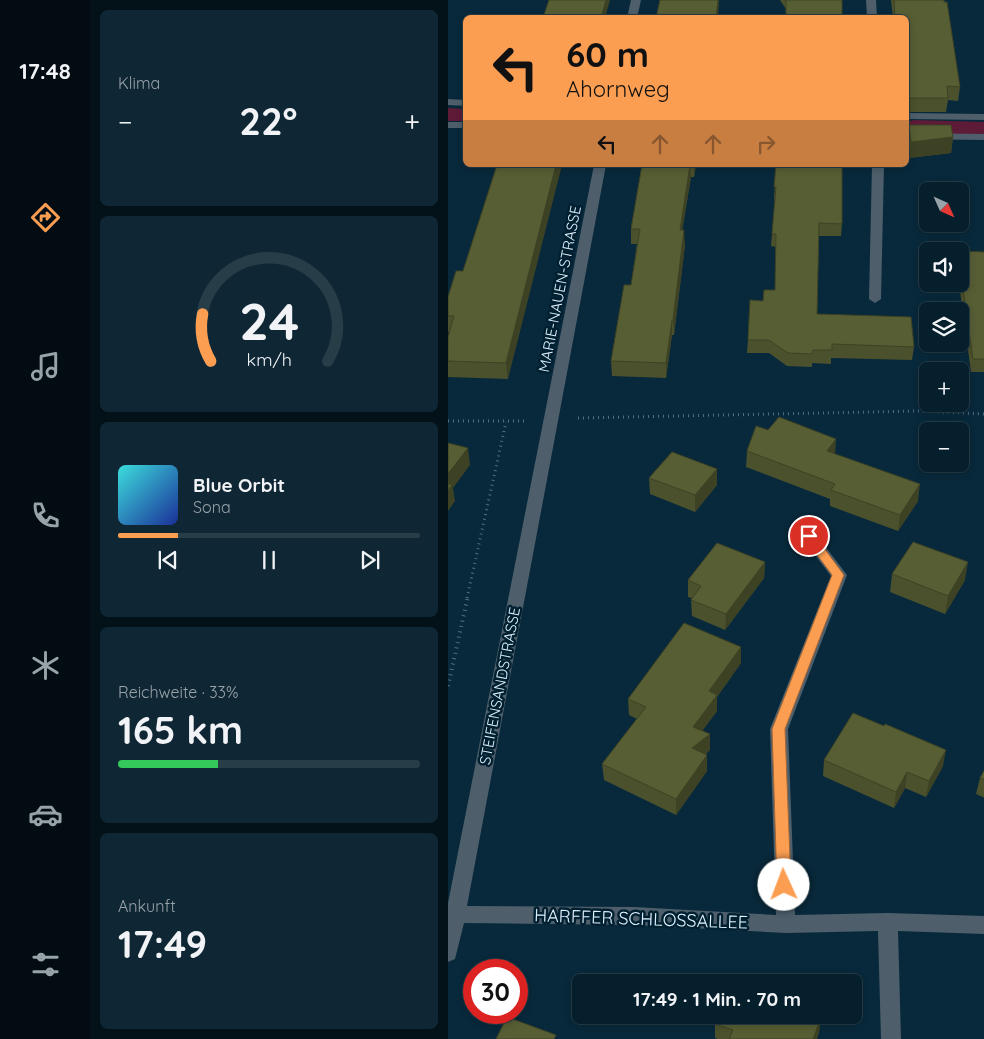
<!DOCTYPE html>
<html lang="de">
<meta charset="utf-8">
<style>
body{margin:0;font-family:Quicksand,sans-serif;background:#0f2734;color:#f1f3f6;height:100vh;display:flex;flex-direction:column;font-size:19px;white-space:nowrap}
*{box-sizing:border-box;margin:0}
p{font-size:16px;color:#98a2a9}
.icon{flex:none;width:28px;height:28px;fill:none;stroke:currentColor;stroke-width:2;stroke-linecap:round;stroke-linejoin:round}
.map{position:relative;flex:1;overflow:hidden}
.sheet{display:flex;flex-direction:column;gap:10px;padding:10px;background:#031118;width:358px}
.sheet>*{flex:none}
.banner{position:absolute;left:15px;top:15px;width:446px;height:152px;border-radius:8px;box-shadow:0 2px 8px #0003,0 0 0 1px #273d48;background:#fc9e52;color:#111;overflow:hidden}
.needle{width:32px;rotate:135deg}
.tools{position:absolute;left:471px;top:182px;display:grid;gap:10px}
.tools a{display:grid;place-items:center;width:50px;height:50px;border-radius:8px;background:#061f2c;box-shadow:0 2px 8px #0003,0 0 0 1px #273d48;font-size:25px}
.speed{position:absolute;left:15px;top:959px;display:flex;gap:10px;font-size:25px;font-weight:700;text-align:center}
.speed>*{display:grid;place-content:center;width:65px;height:65px;border-radius:50%;background:#061f2c;box-shadow:0 2px 8px #0003,0 0 0 1px #273d48;line-height:1}
.speed .limit{border:8px solid #d22;background:#fff;color:#111}
.pin{position:absolute;display:grid;place-items:center;width:42px;height:42px;color:#fff;margin:-21px;border:2px solid #fff;border-radius:50%;box-shadow:0 1px 5px #0007}
.me{position:absolute;width:55px;margin:-28px;rotate:358deg;stroke-linejoin:round;filter:drop-shadow(0 0 4px #0008)}
.turn{display:flex;align-items:center;gap:18px;height:105px;padding:0 20px;font-size:22px}
.turn .icon{width:65px;height:65px;stroke-width:2.5}
.turn b{display:block;font-size:35px;line-height:42px}
.lanes{display:flex;align-items:center;height:48px;padding:0 20px;background:#0003;justify-content:center;gap:25px;direction:ltr}
.lanes .off{opacity:.35}
.big{font-size:38px;font-weight:700;line-height:1.1}
.sheet .tile{flex:1;display:flex;flex-direction:column;justify-content:center;gap:8px;min-width:0;padding:0 18px;border-radius:8px;background:#0f2734}
.sheet .dial{align-items:center;gap:0}
.dial svg{height:130px;overflow:visible;fill:none;stroke:#273d48;stroke-width:7;stroke-linecap:round;text-anchor:middle}
.dial text{fill:#f1f3f6;stroke:none}
.song{display:flex;align-items:center;gap:15px}
.cover{width:60px;height:60px;border-radius:8px;background:linear-gradient(135deg,hsl(180 70% 55%),hsl(230 70% 35%))}
.played{height:5px;border-radius:2px;background:linear-gradient(90deg,#fc9e52 20%,#273d48 20%)}
.keys{display:flex;justify-content:space-around;direction:ltr}
.heat{display:flex;justify-content:space-between;align-items:center;font-size:28px;direction:ltr}
.charge{height:8px;border-radius:4px;background:linear-gradient(90deg,#34c759 33%,#273d48 0)}
.trip{position:absolute;left:124px;top:974px;width:290px;height:50px;border-radius:8px;background:#061f2c;box-shadow:0 2px 8px #0003,0 0 0 1px #273d48;font-weight:700;line-height:50px;text-align:center}
main{display:flex;flex:1;min-height:0}
.tab-bar{display:flex;flex-direction:column;width:90px;justify-content:space-around;align-items:center;background:#020c12;color:#98a2a9}
.tab-bar .icon{width:35px;height:35px}
.tab-bar .current{color:#fc9e52}
.tab-bar b{font-size:22px;color:#f1f3f6}
.map>svg:first-child{display:block}
.green{fill:#5e1b38}
.lines{fill:none;stroke-linecap:round;stroke-linejoin:round}
.path-far1{stroke:#536e7e;stroke-width:3;stroke-dasharray:1 4;stroke-linecap:butt}
.path{stroke:#536e7e;stroke-width:4;stroke-dasharray:1 4.5;stroke-linecap:butt}
.street{fill:#4e5f6b;fill-rule:evenodd}
.wall{fill:#4b512d}
.shaded-wall{fill:#3d4224}
.building{fill:#575e34;stroke:#3d4224}
.route{fill:#fc9e52;stroke:#a46735}
.labels{text-anchor:middle;stroke-width:5;stroke-linejoin:round;paint-order:stroke}
.street-label{font-size:15px;fill:#e0f2fe;stroke:#002031}
.near-street-label{font-size:18px;fill:#e0f2fe;stroke:#002031}
</style>
<main>
<nav class="tab-bar">
<b>17:48</b>
<svg class="icon current" aria-label="directions" viewBox="0 0 24 24"><path d="M12 3l9 9-9 9-9-9zM9 14v-3h6M13 9l2 2-2 2"/></svg>
<svg class="icon" aria-label="music" viewBox="0 0 24 24"><path d="M9 18V5l10-2v13"/><circle cx="6" cy="18" r="3"/><circle cx="16" cy="16" r="3"/></svg>
<svg class="icon" aria-label="phone" viewBox="0 0 24 24"><path d="M5 4h4l2 5-3 2q2 4 5 5l2-3 5 2v4C11 20 4 13 5 4z"/></svg>
<svg class="icon" aria-label="climate" viewBox="0 0 24 24"><path d="M12 3v18M4 7l16 10M4 17L20 7"/></svg>
<svg class="icon" aria-label="car" viewBox="0 0 24 24"><path d="M5 17H2v-5l4-1 3-4h7l3 4 3 1v5h-3M9 17h6M6 11h13"/><circle cx="7" cy="17" r="2"/><circle cx="17" cy="17" r="2"/></svg>
<svg class="icon" aria-label="filters" viewBox="0 0 24 24"><path d="M4 7h16M4 17h16"/><circle cx="9" cy="7" r="2"/><circle cx="15" cy="17" r="2"/></svg>
</nav>
<section class="sheet">
<div class="tile"><p>Klima</p>
<div class="heat"><a>−</a><b class="big">22°</b><a>+</a></div>
</div>
<div class="tile dial"><svg viewBox="0 0 100 80">
<path d="M14 69A42 42 0 1 1 86 69"/>
<path d="M14 69A42 42 0 0 1 9 40" stroke="#fc9e52"/>
<text x="50" y="56" font-size="32" font-weight="700">24</text>
<text x="50" y="72" font-size="11">km/h</text>
</svg></div>
<div class="tile">
<div class="song"><i class="cover"></i><div><b>Blue Orbit</b><p>Sona</p></div></div>
<div class="played"></div>
<div class="keys"><svg class="icon" aria-label="previous" viewBox="0 0 24 24"><path d="M18 5L8 12l10 7zM5 5v14"/></svg><svg class="icon" aria-label="pause" viewBox="0 0 24 24"><path d="M8 5v14M16 5v14"/></svg><svg class="icon" aria-label="next" viewBox="0 0 24 24"><path d="M6 5l10 7-10 7zM19 5v14"/></svg></div>
</div>
<div class="tile"><p>Reichweite · 33%</p><b class="big">165 km</b><div class="charge"></div></div>
<div class="tile"><p>Ankunft</p><b class="big">17:49</b></div>
</section>
<div class="map">
<svg width="537" height="1039" viewBox="0 0 537 1039">
<rect width="100%" height="100%" fill="#08293b"/>
<path class="green" d="M0,108L17,109V121H0Z
M466,120L536,122V135L464,133L459,131V122Z"/>
<g class="lines">
<path class="path-far1" d="M130,418L471,411L537,414
M0,421H77
M19,598L58,422"/>
<path class="path" d="M0,686L20,596"/>
<path class="street" d="M183,0H193L189,18H179Z
M418,0H428L429,18H419Z
M0,99L18,100V106L0,105Z
M459,113L537,114V120L459,119Z
M0,122H18V128H0Z
M459,133L537,134V140L459,139Z
M146,165H158L19,906L186,907L328,915L322,729L383,576L353,536L356,532L361,531L366,532L399,575L340,729L347,915L440,913L537,916V934L450,931L453,1039H433L430,931L338,933L186,925L16,923L7,959L0,962V903Z
M424,165H436L433,299L427,303L421,299Z"/>
</g>
<path class="wall" d="M332,0H394V18H338V9Z
M443,0H496L512,87L510,101L500,100L498,112H459V18H445Z
M461,125L505,137L503,153L461,158L460,141Z
M49,165L60,379L0,377V337L1,332H0V297L15,271Z
M194,165H248L246,177H243L234,230L237,245L226,335H224L218,378L164,376L163,361L183,285L189,244H183V229Z
M328,165L394,224L393,236H371L369,314L466,347L464,360L383,358V364L364,363V367L339,366L321,353H299L300,340L315,301L327,290L328,247L323,246L327,199H326Z
M512,251L537,252V372H523L511,284H512Z
M299,451L387,454L470,501L450,531L382,506V499L298,467Z
M201,478L269,485L247,512L202,494Z
M317,562L316,578L277,630L244,616L243,600L244,598L240,597V580Z
M444,574L517,580L497,614L442,592Z
M293,647V663L269,697V711L254,731L262,734V750L258,754L259,771L228,815L156,780L154,764L189,719L181,715L180,699Z
M376,760L495,766L478,797L457,788L446,808L375,776Z
M537,769V798L528,794L532,778Z
M373,1018L371,1032L369,1039H270L267,1038V1024Z"/>
<path class="shaded-wall" d="M158,0H162L157,18H153Z
M270,0H271L270,18H268Z
M505,137L503,153L461,158L463,142Z
M108,165H114L60,379L58,363Z
M242,165L243,177L232,245V230Z
M246,165H248L246,177Z
M236,230L237,245L226,335L225,320Z
M224,320V335L218,378V363Z
M388,439L387,455L379,451Z
M20,448L22,465L5,488L7,501L0,511V474Z
M269,469V485L247,512V495Z
M472,484L470,501L450,531L452,515Z
M317,562L316,578L277,630L278,614Z
M520,562L517,580L497,614L500,596Z
M293,647V663L269,697V711L245,743V727L261,691Z
M262,734V750L245,764L244,748Z
M498,750L495,766L478,797L481,781Z
M259,755V771L228,815V799Z
M459,772L457,788L446,808L448,792Z
M373,1018L371,1032L369,1039H365Z"/>
<path class="building" d="M101,0H158L153,18H95Z
M212,0H270L268,18H208Z
M338,0H394V18H338Z
M446,0H496V2H499L512,87L499,86L500,98H459V18H447Z
M461,125H503L505,137L463,142Z
M49,165H108L58,363L0,361V337L6,316H0V297L8,271H15Z
M194,165H242L232,230H236L225,320H224L218,363L163,361L176,285H183L192,229H183Z
M328,165H394V224L371,223L369,314L463,317L466,347L384,344V350H365L364,354L340,353L321,340H300L302,300L315,301L316,290H327L328,234H324L328,187H326Z
M510,251L537,252V359H525L512,269V251Z
M331,417L388,439L379,451L472,484L452,515L383,490L387,484L299,451L308,426L320,430Z
M0,443L20,448L0,474Z
M224,452L269,469L247,495L201,478Z
M0,483L4,485L0,491Z
M465,542L520,562L500,596L444,574Z
M269,543L317,562L278,614L243,600L253,586L240,580Z
M236,623L293,647L261,691L269,695L245,727L262,734L244,748L259,755L228,799L154,764L198,707L180,699Z
M405,713L436,726L437,724L498,750L481,781L459,772L448,792L376,760Z
M537,769V780L532,778Z
M270,1015H365L373,1018L365,1039H281L285,1030L267,1024Z
M59,1017L108,1035L106,1039H48Z"/>
<path class="route" d="M361,532L365,533L396,575L337,729L343,885L341,889L336,891L331,889L329,885L324,729L384,575L355,536Z"/>
<g class="labels">
<g class="street-label">
<text transform="translate(112 289) rotate(-79)" y="5">MARIE-NAUEN-STRASSE</text>
<text transform="translate(52 686) rotate(-79)" y="5">STEIFENSANDSTRASSE</text>
</g>
<g class="near-street-label">
<text transform="translate(193 919) rotate(2)" y="6">HARFFER SCHLOSSALLEE</text>
</g>
</g>
</svg>
<div class="tools">
<a><svg class="needle" viewBox="-14 -14 28 28"><path d="M0-13l5 13h-10z" fill="#e53935"/><path d="M0 13l5-13h-10z" fill="#98a2a9"/></svg></a>
<a><svg class="icon" aria-label="sound" viewBox="0 0 24 24"><path d="M4 9h4l5-4v14l-5-4H4zM17 9q2 3 0 6"/></svg></a>
<a><svg class="icon" aria-label="layers" viewBox="0 0 24 24"><path d="M12 4l9 5-9 5-9-5zM3 14l9 5 9-5"/></svg></a>
<a>+</a>
<a>−</a>
</div>
<div class="speed"><div class="limit">30</div></div>
<div class="pin" style="left:361px;top:536px;background:#d93025"><svg class="icon" aria-label="arrive" viewBox="0 0 24 24"><path d="M6 21V4h12l-3 4 3 4H6"/></svg></div>
<svg class="me" style="left:336px;top:885px" viewBox="-20 -20 40 40"><circle r="19" fill="#fff"/><path d="M0-13L10 11 0 6-10 11z" fill="#fc9e52"/></svg>
<div class="trip">17:49 · 1 Min. · 70 m</div>
<div class="banner">
<div class="turn"><svg class="icon" aria-label="left" viewBox="0 0 24 24"><path d="M17 20v-9H6M10 6l-5 5 5 5"/></svg><div><b>60 m</b>Ahornweg</div></div>
<div class="lanes"><svg class="icon" aria-label="left" viewBox="0 0 24 24"><path d="M17 20v-9H6M10 6l-5 5 5 5"/></svg><svg class="icon off" aria-label="ahead" viewBox="0 0 24 24"><path d="M12 20V5M6 11l6-6 6 6"/></svg><svg class="icon off" aria-label="ahead" viewBox="0 0 24 24"><path d="M12 20V5M6 11l6-6 6 6"/></svg><svg class="icon off" aria-label="right" viewBox="0 0 24 24"><path d="M7 20v-9h11M14 6l5 5-5 5"/></svg></div>
</div>
</div>
</main>
